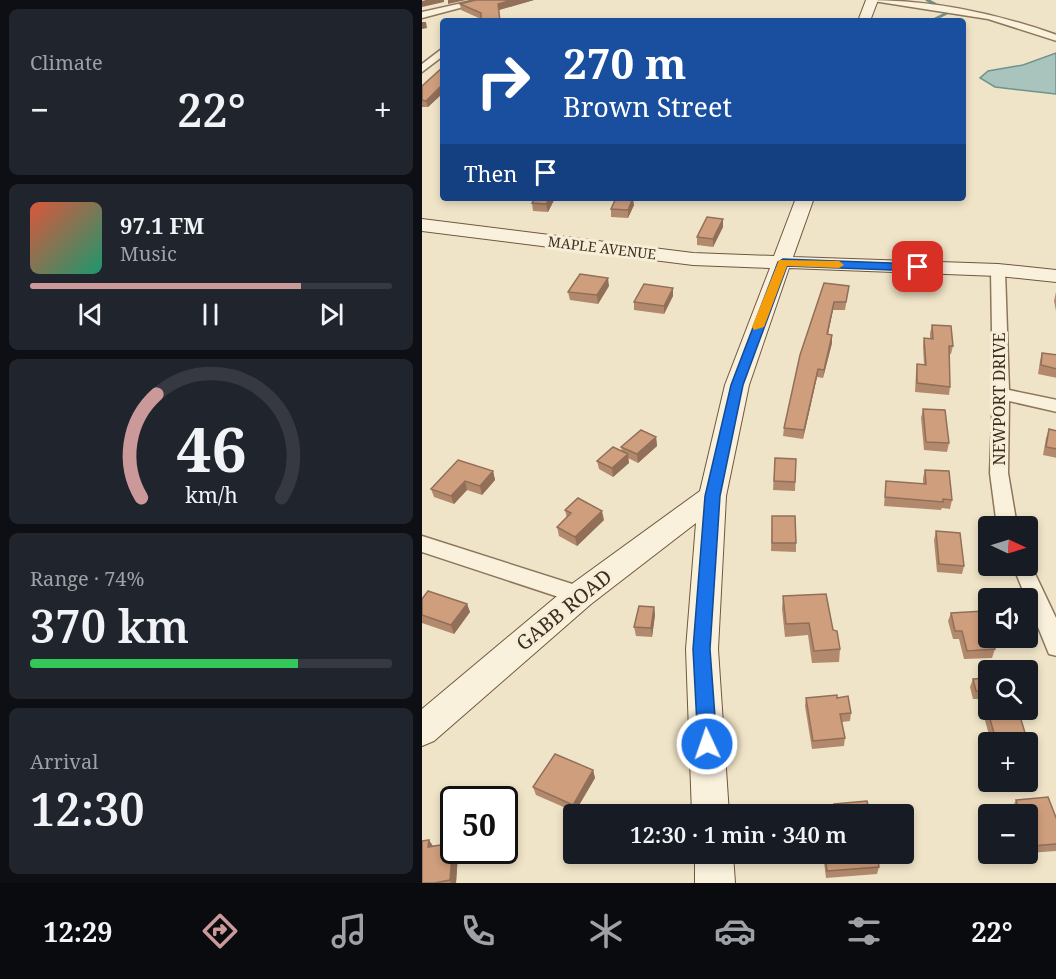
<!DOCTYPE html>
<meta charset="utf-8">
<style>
body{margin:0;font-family:"Noto Serif",serif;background:#20242c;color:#f1f3f6;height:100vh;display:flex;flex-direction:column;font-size:22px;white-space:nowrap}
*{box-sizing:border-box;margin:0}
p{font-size:20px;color:#9ea1a6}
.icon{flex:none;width:33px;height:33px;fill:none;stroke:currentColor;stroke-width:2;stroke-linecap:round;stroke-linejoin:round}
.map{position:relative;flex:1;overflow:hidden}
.details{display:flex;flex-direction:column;gap:9px;padding:9px;background:#0d0f14;width:422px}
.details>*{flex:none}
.top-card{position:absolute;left:18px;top:18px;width:526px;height:183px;border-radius:6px;box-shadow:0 3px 9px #0003;background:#1a4fa0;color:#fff;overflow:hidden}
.needle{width:39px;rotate:94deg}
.buttons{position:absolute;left:556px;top:516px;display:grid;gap:12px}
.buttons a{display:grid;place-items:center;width:60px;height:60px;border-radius:6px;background:#171b24;box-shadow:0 3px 9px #0003;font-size:30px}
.speed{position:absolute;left:18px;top:786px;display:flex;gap:12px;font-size:30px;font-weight:700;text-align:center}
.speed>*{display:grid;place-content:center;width:78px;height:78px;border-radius:50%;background:#171b24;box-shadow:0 3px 9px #0003;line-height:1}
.speed .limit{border:3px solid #111;border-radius:9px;background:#fff;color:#111}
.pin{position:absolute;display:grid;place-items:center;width:51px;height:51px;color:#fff;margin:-26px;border-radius:12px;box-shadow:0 3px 9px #0006}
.me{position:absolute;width:66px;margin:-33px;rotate:357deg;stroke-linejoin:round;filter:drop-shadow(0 0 4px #0008)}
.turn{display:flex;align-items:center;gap:21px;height:126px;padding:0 24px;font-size:27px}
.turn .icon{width:78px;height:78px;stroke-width:2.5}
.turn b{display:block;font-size:42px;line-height:51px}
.then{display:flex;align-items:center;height:57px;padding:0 24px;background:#0003;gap:12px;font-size:22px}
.big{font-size:45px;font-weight:600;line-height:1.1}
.details .widget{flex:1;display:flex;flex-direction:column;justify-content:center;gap:9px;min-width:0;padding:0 21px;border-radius:9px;background:#20242c}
.details .dial{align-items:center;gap:0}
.dial svg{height:156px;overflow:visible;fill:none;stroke:#363941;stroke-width:7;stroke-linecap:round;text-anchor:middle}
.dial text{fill:#f1f3f6;stroke:none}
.song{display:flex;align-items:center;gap:18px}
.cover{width:72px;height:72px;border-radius:9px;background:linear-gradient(135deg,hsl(10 70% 55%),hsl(160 70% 35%))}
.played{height:6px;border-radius:3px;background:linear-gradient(90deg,#cc999b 75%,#363941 75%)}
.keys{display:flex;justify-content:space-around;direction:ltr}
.heat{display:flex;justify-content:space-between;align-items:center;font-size:33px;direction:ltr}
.charge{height:9px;border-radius:4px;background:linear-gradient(90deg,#34c759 74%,#363941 0)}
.trip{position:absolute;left:141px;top:804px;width:351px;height:60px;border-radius:6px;background:#171b24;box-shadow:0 3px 9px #0003;font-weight:600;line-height:60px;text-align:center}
.menu{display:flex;height:96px;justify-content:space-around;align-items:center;background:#090b0e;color:#9ea1a6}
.menu .icon{width:42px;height:42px}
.menu .on{color:#cc999b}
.menu b{font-size:27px;color:#f1f3f6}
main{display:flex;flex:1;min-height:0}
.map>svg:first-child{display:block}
.water{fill:#a9c4bc;stroke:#6f938a;stroke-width:1.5}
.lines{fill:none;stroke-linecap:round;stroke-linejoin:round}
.stream{stroke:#6f938a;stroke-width:3}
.street-casing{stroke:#8d765c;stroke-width:3}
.secondary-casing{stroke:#6f573f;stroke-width:2}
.street{fill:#faf1dc;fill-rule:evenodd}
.secondary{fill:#faf1dc;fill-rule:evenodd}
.wall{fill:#b2896c}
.shaded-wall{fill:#916f58}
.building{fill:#cf9f7d;stroke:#916f58;stroke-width:1.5}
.route{fill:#1a73e8;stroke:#114b97;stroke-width:1.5}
.slow{fill:#f59e0b}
.labels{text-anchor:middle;stroke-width:6;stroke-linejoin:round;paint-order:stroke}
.far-street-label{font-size:14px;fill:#3d2e20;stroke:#f7eed8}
.street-label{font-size:16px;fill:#3d2e20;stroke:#f7eed8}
.near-street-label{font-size:20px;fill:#3d2e20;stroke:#f7eed8}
</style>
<main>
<section class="details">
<div class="widget"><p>Climate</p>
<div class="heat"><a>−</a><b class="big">22°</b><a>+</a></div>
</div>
<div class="widget">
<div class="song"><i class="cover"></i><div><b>97.1 FM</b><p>Music</p></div></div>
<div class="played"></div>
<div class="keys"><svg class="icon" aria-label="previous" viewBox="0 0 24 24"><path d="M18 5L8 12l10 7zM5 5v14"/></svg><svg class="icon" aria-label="pause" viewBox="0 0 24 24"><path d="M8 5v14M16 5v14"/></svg><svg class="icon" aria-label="next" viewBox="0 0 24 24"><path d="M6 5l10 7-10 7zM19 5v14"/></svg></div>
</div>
<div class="widget dial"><svg viewBox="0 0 100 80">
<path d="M14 69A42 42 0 1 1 86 69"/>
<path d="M14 69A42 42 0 0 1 22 16" stroke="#cc999b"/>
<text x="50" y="56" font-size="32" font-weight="700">46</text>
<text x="50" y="72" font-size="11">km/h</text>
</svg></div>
<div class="widget"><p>Range · 74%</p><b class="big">370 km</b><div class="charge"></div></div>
<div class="widget"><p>Arrival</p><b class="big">12:30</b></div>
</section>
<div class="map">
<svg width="635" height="883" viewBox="0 0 635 883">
<rect width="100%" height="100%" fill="#f0e4c8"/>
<path class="water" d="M634,53V94L573,87L558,78L566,71L601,65Z"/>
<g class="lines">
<path class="stream" d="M505,0L513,4
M509,21L527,12L522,9"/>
<g class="street-casing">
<path id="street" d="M54,0H68L0,18V12Z
M445,0C510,0 573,13 635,35V41L566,19Z
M21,48V56L0,72V64Z
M576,266L583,270L587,390L635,400V412L587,401L586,473L595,526H575L568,473L571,394L569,270Z
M0,536L166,589L169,595L166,601L158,604L0,552Z
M606,559L635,620V656L627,654L591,566H606Z"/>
</g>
<g class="secondary-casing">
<path id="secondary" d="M444,0H456L448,21H436Z
M374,198H392L371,257L576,264L635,270V282L576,276L367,268L327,385L304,496L296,649L307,814H270L264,649L274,523L169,604L12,741L0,746V709L147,586L278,491L303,385L348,268L271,265L0,231V219L271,253L352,256Z
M273,854H311L313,883H273Z"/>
</g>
<use href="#street" class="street"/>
<use href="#secondary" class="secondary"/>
</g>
<path class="wall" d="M54,0H112L77,10L59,19L39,10L38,4Z
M21,67V93L6,107H0V86Z
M133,198L126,212L111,211L110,203Z
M317,198H334L332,201L317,199Z
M212,205L206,218L189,217V209Z
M301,219V227L291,247L275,245V237Z
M402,283L427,286L423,310H411L406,334L410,335V343L401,378L395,377L381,439L361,436L362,428Z
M187,286L176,304L148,300L146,292Z
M251,288V296L242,314L212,310V302Z
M634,292H635V316L632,301Z
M510,325L531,346L529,354H528V387L527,395L493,392L494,372L495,364L502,365L501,346L502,338H508V333Z
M620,353L635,355V378L616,374L618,361Z
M501,409L527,443L525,452L502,450L499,418Z
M627,429L635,431V458L621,455L624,438Z
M234,437L235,446L216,463L206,458L207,463L191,477L177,469L175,461L200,451L199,447Z
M353,458L374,459L373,491L351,490Z
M503,470L530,500L528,509L520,508L519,510L462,506L464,481L501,484V478Z
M71,471L73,480L60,495L45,490L32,504L12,497L9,489Z
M143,510L182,520L155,546L137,536L135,527L145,518Z
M350,516L374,543V552L349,551Z
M514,531L542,566L540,574L515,572L512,540Z
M361,596L411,630L418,649L417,662L390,663L386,635L363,637L360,609Z
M0,599L45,604L48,612L32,634L0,623Z
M232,607L233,615L230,637L214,636L212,627Z
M529,613L573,649L570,658L542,659L537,639H531L526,621Z
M551,679L605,739L603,742H569L557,699H551L548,687Z
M384,698H415L429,713L428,721L420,722L423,738L422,746L390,749L383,706Z
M171,770L173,778L153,812L114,795L111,787Z
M594,800L635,820V851L606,853V814H592L590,808Z
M412,804L448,814H411L410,811Z
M7,840L11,846L31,843L32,850L36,854L34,883H0Z
M401,854H455L457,867L455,874L404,878Z"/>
<path class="shaded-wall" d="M4,0H22V2L0,7V1Z
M26,0H44L26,4Z
M90,0H112L77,10L78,21L76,4Z
M0,22H4L5,28L0,29Z
M21,84V93L6,107L4,101Z
M128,198H133L126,212L124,204Z
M211,198L212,205L206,218V210Z
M301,219V227L291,247V239Z
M186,278L187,286L176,304L175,295Z
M251,288V296L242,314V306Z
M412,302L411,310L404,343L405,334Z
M410,335V343L401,378L402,370Z
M396,369L395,377L381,439L382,430Z
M234,437L235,446L216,463L215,454Z
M206,454L207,463L191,477L190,468Z
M71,471L73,480L60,495L58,486Z
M43,481L45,490L32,504L29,496Z
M180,511L182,520L155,546L153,537Z
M45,604L48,612L32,634L29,625Z
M232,607L233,615L230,637L229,628Z
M171,770L173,778L153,812L151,805Z
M7,840L13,850L6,847Z
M31,843L32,850H35L36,854L34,883H29L28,880Z"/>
<path class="building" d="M54,0H90L76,4L78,21H59V13L38,4Z
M21,67V84L4,101L0,100V86Z
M113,198H128L124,204L110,203Z
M194,198H211L206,210L189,209Z
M285,217L301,219L291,239L275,237Z
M158,274L186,278L175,295L146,292Z
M402,283L427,286L424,302H412L405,334L410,335L402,370L396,369L382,430L362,428L378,355Z
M222,284L251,288L242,306L212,302Z
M510,325L529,326L531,346H527L528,387L495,383V364L504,365L502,338L511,339Z
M620,353L635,355V369L619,365Z
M501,409L523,410L527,443L504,442Z
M627,429L635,431V449L624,447Z
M219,430L234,437L215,454L199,447Z
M191,447L206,454L190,468L175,461Z
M353,458L374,459L373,482L352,481Z
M36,460L71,471L58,486L43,481L29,496L9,489Z
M503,470L527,471L530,500L521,499V502L463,497L464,481L504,484Z
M156,498L180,511L153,537L135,527L149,513L143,510Z
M350,516H373L374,543H350Z
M514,531L538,533L542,566L517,564Z
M6,591L45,604L29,625L0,615V599Z
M404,594L411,630L415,631L418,649L392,651L387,623L364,624L361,596Z
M217,606L232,607L229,628L212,627Z
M562,611L567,629V638H569L573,649L545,651L540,631H533L529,613Z
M567,678V710H596L605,739L574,740L560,691H554L551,679Z
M415,695V698L426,696L429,713L418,714L423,738L391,741L384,698Z
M133,754L171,770L151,805L111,787Z
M626,797L635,820V844L609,846L606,838V814H598L594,800Z
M445,801L448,814H413L412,804Z
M7,840L6,847L31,843L28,880L12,883H0V841Z
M403,854H455L457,867L405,871Z"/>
<path class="route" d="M361,259L496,264L501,267L496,271L365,266L321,385L298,496L288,649L295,744L292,750L285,752L279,750L276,744L271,649L283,496L309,385L356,262Z"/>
<path class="slow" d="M357,260L417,261L422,265L417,268L365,266L342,327L332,330L330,327Z"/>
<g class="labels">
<g class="far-street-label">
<text transform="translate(180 248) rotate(7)" y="5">MAPLE AVENUE</text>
</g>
<g class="street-label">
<text transform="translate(577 399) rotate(-90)" y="6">NEWPORT DRIVE</text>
</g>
<g class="near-street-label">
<text transform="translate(142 610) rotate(-39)" y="7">GABB ROAD</text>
</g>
</g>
</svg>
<div class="buttons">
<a><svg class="needle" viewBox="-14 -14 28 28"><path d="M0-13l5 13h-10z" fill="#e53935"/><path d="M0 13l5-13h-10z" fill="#9ea1a6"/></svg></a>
<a><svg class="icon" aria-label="sound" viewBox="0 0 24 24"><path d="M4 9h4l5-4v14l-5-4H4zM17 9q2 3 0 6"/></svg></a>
<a><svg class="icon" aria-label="search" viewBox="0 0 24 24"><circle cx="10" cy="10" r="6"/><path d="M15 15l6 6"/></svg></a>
<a>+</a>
<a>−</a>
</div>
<div class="speed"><div class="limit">50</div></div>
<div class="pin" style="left:496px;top:267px;background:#d93025"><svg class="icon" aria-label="arrive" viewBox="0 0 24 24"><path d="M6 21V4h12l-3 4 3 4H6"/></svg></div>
<svg class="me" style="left:285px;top:744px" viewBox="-20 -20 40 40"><circle r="17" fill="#1a73e8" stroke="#fff" stroke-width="3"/><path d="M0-11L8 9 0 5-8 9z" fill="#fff"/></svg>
<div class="trip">12:30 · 1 min · 340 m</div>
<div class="top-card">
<div class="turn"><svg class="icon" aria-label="right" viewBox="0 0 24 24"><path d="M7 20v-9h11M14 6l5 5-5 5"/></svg><div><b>270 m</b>Brown Street</div></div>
<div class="then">Then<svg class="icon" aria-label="arrive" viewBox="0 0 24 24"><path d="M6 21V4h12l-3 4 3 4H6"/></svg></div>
</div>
</div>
</main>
<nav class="menu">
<b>12:29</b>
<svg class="icon on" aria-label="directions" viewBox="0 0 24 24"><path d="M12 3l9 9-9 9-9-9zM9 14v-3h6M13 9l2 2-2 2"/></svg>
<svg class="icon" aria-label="music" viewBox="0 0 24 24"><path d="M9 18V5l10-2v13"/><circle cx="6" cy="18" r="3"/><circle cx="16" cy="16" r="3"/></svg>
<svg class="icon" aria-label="phone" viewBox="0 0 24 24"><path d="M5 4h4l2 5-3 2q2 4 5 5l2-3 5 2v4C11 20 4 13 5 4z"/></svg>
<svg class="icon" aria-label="climate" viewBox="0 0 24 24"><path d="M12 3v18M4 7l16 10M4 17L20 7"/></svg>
<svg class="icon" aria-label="car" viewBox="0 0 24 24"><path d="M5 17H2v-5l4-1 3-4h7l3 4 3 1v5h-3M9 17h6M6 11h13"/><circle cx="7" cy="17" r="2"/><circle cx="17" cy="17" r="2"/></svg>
<svg class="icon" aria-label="filters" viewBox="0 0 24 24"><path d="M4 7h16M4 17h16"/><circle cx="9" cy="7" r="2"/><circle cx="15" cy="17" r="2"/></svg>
<b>22°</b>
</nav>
